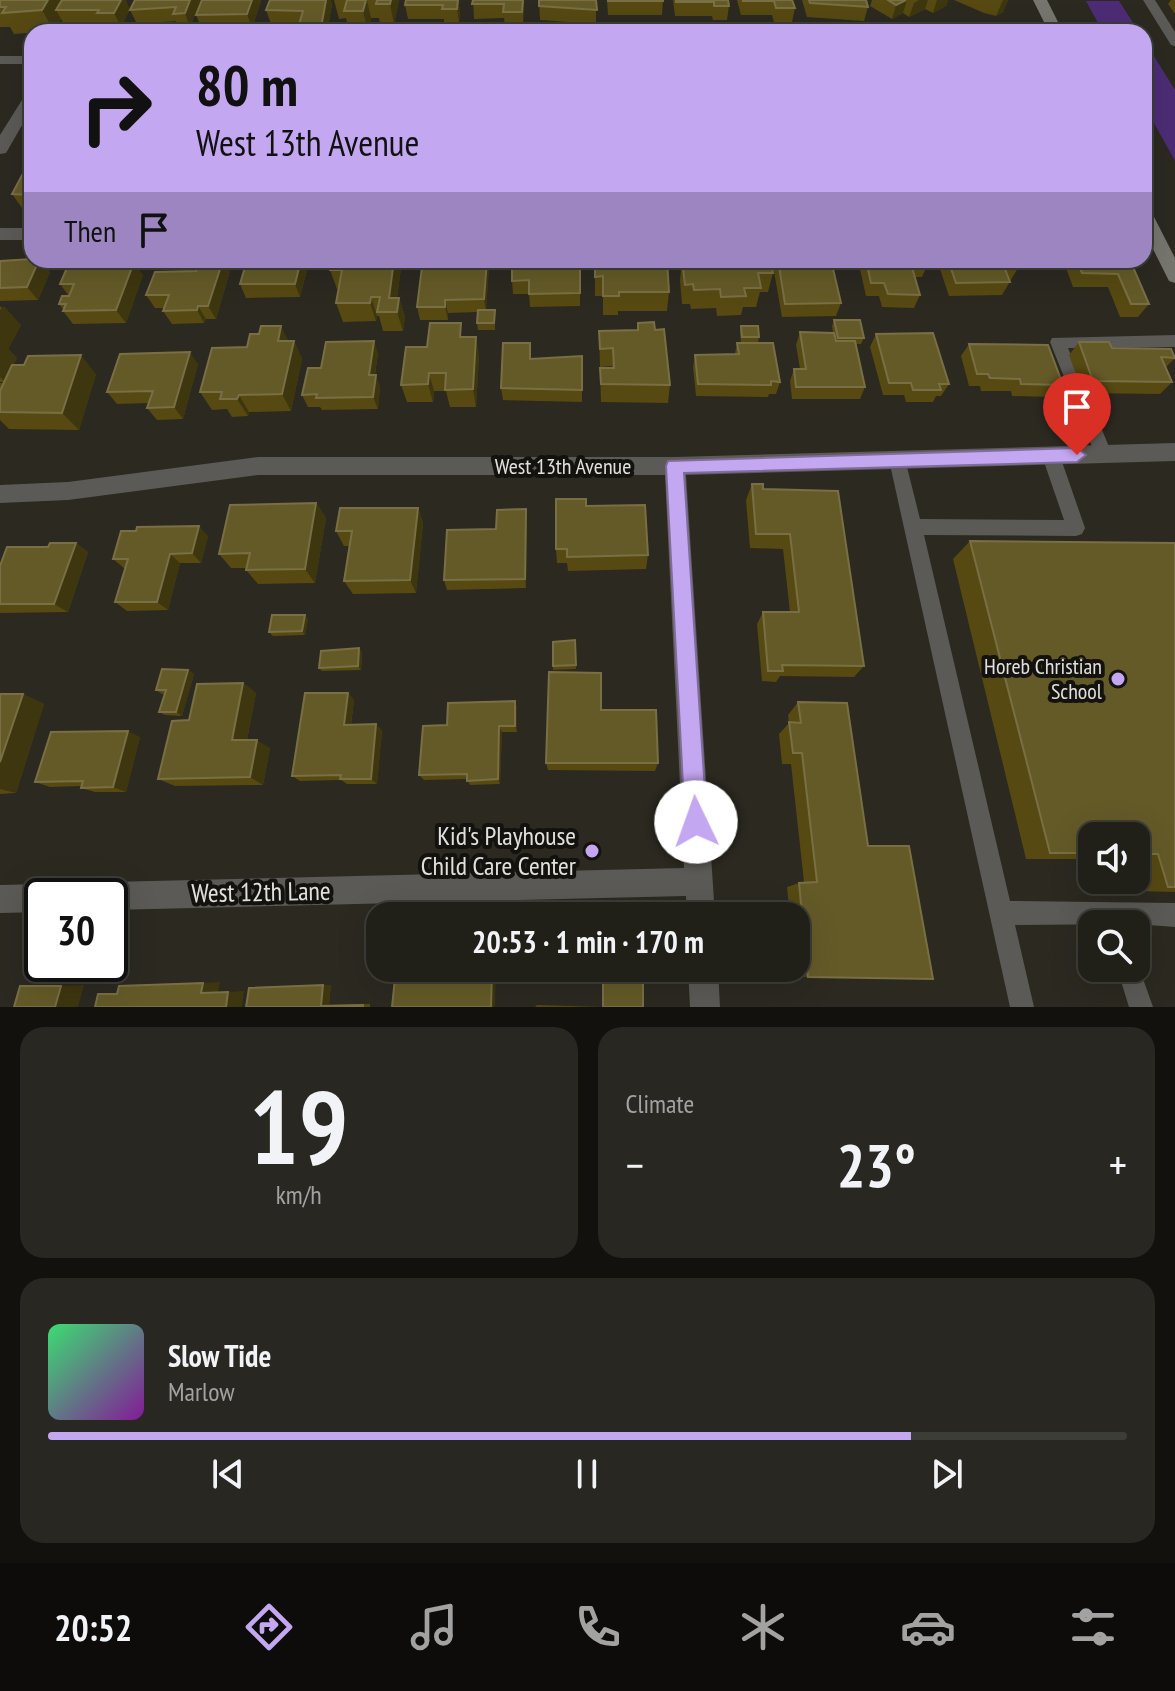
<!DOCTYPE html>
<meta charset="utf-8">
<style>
body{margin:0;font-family:"PT Sans Narrow",sans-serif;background:#282721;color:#f1f3f6;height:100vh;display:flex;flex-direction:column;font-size:30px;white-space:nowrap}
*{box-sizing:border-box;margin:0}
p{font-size:26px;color:#a2a2a2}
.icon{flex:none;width:44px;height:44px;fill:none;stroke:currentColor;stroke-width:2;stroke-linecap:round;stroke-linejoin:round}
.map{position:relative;height:1007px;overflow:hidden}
.details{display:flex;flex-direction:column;gap:20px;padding:20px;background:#12110d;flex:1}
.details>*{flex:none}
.banner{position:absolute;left:24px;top:24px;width:1128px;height:244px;border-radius:24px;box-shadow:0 8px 32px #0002,0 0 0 2px #3d3d37;background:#c4a7f1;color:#111;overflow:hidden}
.controls{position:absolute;left:1078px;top:822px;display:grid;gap:16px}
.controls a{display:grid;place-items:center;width:72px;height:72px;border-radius:16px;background:#201f18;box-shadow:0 8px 32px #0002,0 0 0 2px #3d3d37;font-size:40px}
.speed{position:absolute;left:24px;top:878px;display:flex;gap:16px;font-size:40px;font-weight:700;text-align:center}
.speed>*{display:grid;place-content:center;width:104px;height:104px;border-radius:50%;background:#201f18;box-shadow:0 8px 32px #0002,0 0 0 2px #3d3d37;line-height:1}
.speed .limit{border:4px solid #111;border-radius:12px;background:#fff;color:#111}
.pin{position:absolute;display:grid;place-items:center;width:68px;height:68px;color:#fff;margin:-82px -34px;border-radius:50% 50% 50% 0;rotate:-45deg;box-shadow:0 0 8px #0007}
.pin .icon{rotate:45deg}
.me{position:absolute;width:88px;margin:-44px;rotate:357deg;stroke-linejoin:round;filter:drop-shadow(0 0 6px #0008)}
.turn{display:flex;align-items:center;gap:28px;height:168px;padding:0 40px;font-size:36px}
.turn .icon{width:104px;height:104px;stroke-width:2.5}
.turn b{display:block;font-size:56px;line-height:68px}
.then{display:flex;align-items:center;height:76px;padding:0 40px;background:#0003;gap:16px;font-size:30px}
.big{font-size:60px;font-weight:600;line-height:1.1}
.details .tile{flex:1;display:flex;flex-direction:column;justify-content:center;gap:12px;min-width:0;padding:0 28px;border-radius:24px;background:#282721}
.details .dial{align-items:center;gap:0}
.dial b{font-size:104px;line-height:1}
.song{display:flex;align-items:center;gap:24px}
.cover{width:96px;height:96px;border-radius:12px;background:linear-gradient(135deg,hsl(140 70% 55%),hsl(290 70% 35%))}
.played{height:8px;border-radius:4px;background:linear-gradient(90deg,#c4a7f1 80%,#3d3d37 80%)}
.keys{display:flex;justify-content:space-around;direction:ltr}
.heat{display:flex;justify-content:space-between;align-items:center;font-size:44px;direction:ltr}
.details .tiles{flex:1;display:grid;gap:20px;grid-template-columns:1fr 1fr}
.tile:last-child{grid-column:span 2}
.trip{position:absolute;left:366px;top:902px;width:444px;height:80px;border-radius:24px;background:#201f18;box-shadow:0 8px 32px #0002,0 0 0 2px #3d3d37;font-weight:600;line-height:80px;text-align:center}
.tabs{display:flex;height:128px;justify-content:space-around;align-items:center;background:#0d0c0a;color:#a2a2a2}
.tabs .icon{width:56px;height:56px}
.tabs .selected{color:#c4a7f1}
.tabs b{font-size:36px;color:#f1f3f6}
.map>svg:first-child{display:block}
.water{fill:#4d2c75}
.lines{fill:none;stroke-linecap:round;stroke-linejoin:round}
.service{fill:#5b5a56;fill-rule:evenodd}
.minor{fill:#5b5a56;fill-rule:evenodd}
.secondary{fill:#77766e;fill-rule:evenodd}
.wall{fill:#564912}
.shaded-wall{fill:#3e360f}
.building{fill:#645a28;stroke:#786f44;stroke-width:2}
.route{fill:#c4a7f1;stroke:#7f6d9d;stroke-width:2}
.poi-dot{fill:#c4a7f1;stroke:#13120e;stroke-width:3}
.labels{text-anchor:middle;stroke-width:8;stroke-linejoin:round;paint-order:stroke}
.street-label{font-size:22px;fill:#e1e0da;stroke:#13120e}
.poi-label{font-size:22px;fill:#e1e0da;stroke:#13120e;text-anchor:end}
.near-poi-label{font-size:26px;fill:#e1e0da;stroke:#13120e;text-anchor:end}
.near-street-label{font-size:26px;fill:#e1e0da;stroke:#13120e}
</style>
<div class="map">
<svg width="1175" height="1007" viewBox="0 0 1175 1007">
<rect width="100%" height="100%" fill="#2b2920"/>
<path class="water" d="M1086,1H1119L1139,32H1103Z
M1144,40L1175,90V161L1144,105Z"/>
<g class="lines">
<path class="service" d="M1143,0H1155L1175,32V46L1171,45Z
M1175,335V347L1068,348L1112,454L1109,459H1097L1050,342L1052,338Z
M1051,449L1057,451L1060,456L1085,528L1082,534L1076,536L924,535L1010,901L1175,903V927L1136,924L1015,925L1034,1007H1010L889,460L892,455H904L920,519L1064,520L1042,456L1045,451Z
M1136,959L1153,1007H1129L1117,968H1136Z"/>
<path class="minor" d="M0,56H32V64H0Z
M32,90V108L6,153L0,154V135L27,92Z
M0,228H32V240H0Z
M1175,443V461L686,475L715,916H687L686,896L110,910V896H96L100,886L110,882L684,868L665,475H258L68,500L0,503V485L68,482L258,457H675Z
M42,884L52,888L55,896H42V912L0,913V885Z
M688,968H718L720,1007H690Z"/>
<path class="secondary" d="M1033,0H1047L1063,32H1049Z
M1144,207L1150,209L1175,258V283L1169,281L1144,231Z"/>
</g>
<path class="wall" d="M0,0L130,9L121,27H104L102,24H64L61,19L54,31L14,34L10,27H0Z
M135,0H201L190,27L179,28L176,21L137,24L130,10Z
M202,0H261V1L252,28L202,29L196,15Z
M334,0H399L394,24H380L379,18H371L368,32H349L346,18L339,19Z
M406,0H458L460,11L459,23H444V19H408L405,5Z
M473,0H524L523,26H505L504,18L474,19Z
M539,0H596V24L540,20Z
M607,0H663L662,15H608Z
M673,0H728L729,6L727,20H713L712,16H675Z
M737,0H792L795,8L792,22H774L772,15H741Z
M802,0H948L946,6L933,13L925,9L909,17L903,13L892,19L870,6L872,0H866L868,7L864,21L807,17Z
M954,0H1008L1003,12L996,16L984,13Z
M1171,0H1175V14L1168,4Z
M332,4L327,32H300L298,28L299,25L271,24L266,10Z
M32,163V208H22L12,194Z
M41,260L50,272L38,300L0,301V261Z
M463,260H488L489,267L486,310H495V330H478L477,323L478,312L448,313V320H420L417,307L462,266Z
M580,260V306L530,307L529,294H513L512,281Z
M682,260L773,273L768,292H760L756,307H743L741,315L717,316L716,308L691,309L690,304H682L680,280Z
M774,260H831L841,303L836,316L782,317L773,266Z
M858,260H927L928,264L922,277H915L920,295L914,308L882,307L879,296H866Z
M939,260H1015L1018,268L1002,295L949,296L938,263Z
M1063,260H1130L1149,304L1138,317H1120L1108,287H1073Z
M595,264H602L669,292L667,311H618V315H603V296H595Z
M401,268L397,298H399L405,317L403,331H383L379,316H377L376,321L343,322L336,303L338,289H337L330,270Z
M307,270L300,297L246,298L240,284Z
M230,271L216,319H206L204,323L172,324L163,311L164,308H155L146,295Z
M143,275L126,323L73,324L63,311V309L59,304L69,296L60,284Z
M0,306L21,325L8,349L17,358L13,365L96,374L79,430L9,429L0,420V383H3L4,382H0Z
M834,320L864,338L861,344H856L865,387L860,399H792L790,381L794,369H800L796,345L800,332L833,333L832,326Z
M638,323L655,330L670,385L668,403L601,402L600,368H612V366L600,367L599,331L637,330Z
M741,326L759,337L758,343L780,382L776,394H769L768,397L696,396L693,367L695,355L735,354L737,343H741L740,332Z
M876,334L949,384L941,396H936L933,402H906L904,395H883L870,347Z
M464,337L479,356L476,407H450L446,391H434L433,402H407L401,385L427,347Z
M289,341H294L302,359L291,411L249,412L248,416L232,417L227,409L212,410L200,392L247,347Z
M1079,342L1175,358L1166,367L1172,382L1160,394L1083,393L1069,355Z
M969,344L1063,385L1053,397L1012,396L1011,391H981L980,386H969L961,356Z
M378,353L375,375L380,387L378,409L322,410L320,407H308L302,395L321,368Z
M582,356V402L503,400L501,388Z
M198,364L183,419L157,420L147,408L149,403L117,404L107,392Z
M752,484L763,489L838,491L864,666L854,677L780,676L776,682L762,681L757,624L763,612H790L783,549L750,548L746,500Z
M316,503L326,518L315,583L258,584L246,570L247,568H231L219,554Z
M586,506L648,555L646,569L568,571L567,563H557L556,549Z
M418,508L423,523L416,593L353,594L344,581L350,546H344L336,531Z
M526,509L527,519L526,588L447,590L444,580Z
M208,536L201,563H180L168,610L127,611L115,602L125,569L113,559Z
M970,541L1175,543V892L1137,891L1133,880H1136V836H1092V859H1026L953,559Z
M76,543L88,552L68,612L0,613V566L48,547Z
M308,619L305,635L273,636L269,632Z
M575,640L576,669L553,670V642Z
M362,652L361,670L322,671L319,668Z
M188,670L194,674L182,716L165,715L159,712L165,694H162L156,690Z
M243,683L256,693L247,740L270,748L263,785L175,786L158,779L189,720Z
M348,693L354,700L351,725L382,730L377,784H347L341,780L300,781L292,776Z
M0,694H23L44,704L16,793L0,794Z
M515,701L517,708V732H502L500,784L470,785L467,779L424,780L419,775L447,725Z
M798,702L847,703L808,977L796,976V916H790L787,887L799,883L804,882L791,764H782L779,734L789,723L788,715Z
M601,710L658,763L655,771L548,770L546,763Z
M140,737L126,792H95L81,788L82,786L50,787L35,782Z
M603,972L640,973L643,1007H535L537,1005L603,1007Z
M331,985L329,1005L370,1004V1007H246L259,987Z"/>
<path class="shaded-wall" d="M48,0H71L56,10L61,19L54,31L42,10Z
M121,0H126L130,9L121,27L114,13Z
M190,0H201L190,27L185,13Z
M252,0H261V1L252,28L247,14Z
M326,0H331L332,4L327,32H322L321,28Z
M366,0H367L371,18L368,32L363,11Z
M391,0H399L394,24L390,4Z
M458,0L460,11L459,23L457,9Z
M907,0L903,13L892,19L896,5Z
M919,0H928L925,9L909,17L914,3Z
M937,0H948L946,6L933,13Z
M1003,0H1008L1003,12L996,16Z
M39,260H41L50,272L38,300L27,287Z
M223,260H224L230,271L216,319L208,306Z
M301,260H303L307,270L300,297L295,284Z
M394,260H399L401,268L395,312L389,298Z
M487,260H488L489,267L486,312L484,299Z
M134,262L143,275L126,323L116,310Z
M371,297L377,316L376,321L370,303Z
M399,298L405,317L403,331L397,312Z
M445,300L448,313V320L445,307Z
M4,306L21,325L8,349L17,358L5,382L0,377V310Z
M198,306L206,319L204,323L197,310Z
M281,326L290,344L278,341Z
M476,337L479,356L476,407L473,389Z
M294,341L302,359L291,411L282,394Z
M374,341L378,353L373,387L369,375Z
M190,352L198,364L183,419L174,407Z
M81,355L96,374L79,430L62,413Z
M429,373L434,391L433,402L428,384Z
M376,375L380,387L378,409L373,397Z
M239,395L249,412L248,416L237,399Z
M316,503L326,518L315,583L305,569Z
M418,508L423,523L416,593L410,580Z
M526,509L527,519L526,588L525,579Z
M199,526L208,536L201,563L192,553Z
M76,543L88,552L68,612L54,604Z
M170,554L180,563L168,610L157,602Z
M305,615L308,619L305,635L302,631Z
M359,648L362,652L361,670L358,666Z
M188,670L194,674L182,716L176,712Z
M243,683L256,693L245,749L232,740Z
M348,693L354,700L350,731L344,725Z
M23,694L44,704L16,793L0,789V762Z
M515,701L517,708V732L515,726Z
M376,724L382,730L377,784L371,779Z
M499,726L502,732L500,784L498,779Z
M128,731L140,737L126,792L113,787Z
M257,740L270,748L263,785L250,777Z
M492,969H496L495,1007H491Z
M220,982L218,992L201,993L203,983Z
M84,985L78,1007H55L61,986Z
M323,985H331L329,1005L321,1006Z
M244,991L242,1007H226L228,992Z"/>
<path class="building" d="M0,0H48L42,10L2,13L6,7H0Z
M62,0H121L114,13H97L99,10H56Z
M135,0H190L185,13L173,14L176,7L130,10Z
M202,0H252L247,14L196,15Z
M270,0H326L321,28H298L303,11L266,10Z
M347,0H366L363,11H344Z
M377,0H391L390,4H376Z
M406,0H458L457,9H442L443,5H405Z
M473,0H523L522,12H503L504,4H472Z
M539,0H596L597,10L539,6Z
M608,0H663V1H608Z
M676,0H728L729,6H714V2H676Z
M743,0H792L795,8H776L774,1H743Z
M809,0H866L868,7L810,3Z
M888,0H906L896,5Z
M32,163V195L12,194L28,164Z
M32,259L39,260L27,287L0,288V261Z
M200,260H223L208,306H198L197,310L163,311L169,295H146L155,272L196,271Z
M247,260H301L295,284H240Z
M331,260H394L389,298H399L397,312H377L380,297H371L370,303H336L342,270H330Z
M463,260H487L484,299L445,300V307H417L422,267L462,266Z
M512,260H580V293L529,294V280L512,281Z
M602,260H667L669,292H619V296H603V276L595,277V264H602Z
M682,260H770L773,273H758L761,288H744L746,296L721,297L720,289L694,290L693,284L685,285Z
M778,260H831L841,303L785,304Z
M866,260H927L928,264H911L920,295L888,294L884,283H871Z
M948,260H1015L1018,268L1005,269L1010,282L956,283Z
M1077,260H1130L1149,304H1131L1118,274L1082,273Z
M134,262L116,310L63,311L66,304H59L62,296H69L74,284H60L69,263Z
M478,310H495L494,323H477Z
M834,320H860L864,338H838Z
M654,322L655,330L664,329L670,385L601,384L600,368H614L613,348L600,349L599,331L638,330V323Z
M430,323H461L460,337H476L473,389L445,390L446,373H429L428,384L401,385L406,347H427Z
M261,326H281L278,341H294L282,394L239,395L237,399H220L222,392H200L212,348L247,347L250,334H259Z
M741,326H758L759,337H742Z
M800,332L834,333L836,341H855L865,387H796L794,369H806Z
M933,333L949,384H939L941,390H913L911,383H889L876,334Z
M374,341L369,375H376L373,397L316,398L317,394L302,395L308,368H321L326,342Z
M1079,342H1109L1112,348L1171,349L1175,358L1161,357L1172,382L1093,381Z
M503,343H530V359L582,356V390L501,388Z
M737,343H773L780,382L771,381V385L698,384L695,355L739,354Z
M969,344L1048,345L1063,385L1021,384L1020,379L990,378L988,374H977Z
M190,352L174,407L147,408L153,391L107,392L120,354Z
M81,355L62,413L0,412V391L12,365H24L28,356Z
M752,484H763V489L838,491L864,666L782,665L783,671H768L763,612H799L790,534H756Z
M556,499H586V506L645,505L648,555L567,557V549H556Z
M316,503L305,569L246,570L250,553L219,554L230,505Z
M340,508H418L410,580L344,581L352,531H336Z
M526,509L525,579L444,580L447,530L496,529L497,510Z
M199,526L192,553L170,554L157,602H115L128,559H113L121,531H136L137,527Z
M970,541L1175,543V887H1168L1158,854H1136V836H1092V853H1050Z
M50,543H76L54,604H0V566L7,547H48Z
M272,615H305L302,631L269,632Z
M575,640L576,665L553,666V642Z
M359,648L358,666L319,668L321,651Z
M162,669L188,670L176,712H159L166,690H156Z
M549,672L601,673V710H656L658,763H546Z
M243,683L232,740H257L250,777L158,779L172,721L189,720L197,684Z
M305,693H348L344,725L376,724L371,779H340L341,775L292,776Z
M0,694H23L0,762Z
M515,701V726H499L498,779L467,781V774L419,775L423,726L447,725L448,703Z
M798,702L847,703L868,846H909L933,979L808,977L799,883L817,882L802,753H793L789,722L801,723Z
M128,731L113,787L81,788L83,781L35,782L51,732Z
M492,969L491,1007H392L395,978H443L444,970Z
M603,973L643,974V1007H603Z
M203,983L201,993L228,992L226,1007H95L98,994H117L119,986Z
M323,985L321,1006L363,1005V1007H246L249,988Z
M20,986H61L55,1007H14Z"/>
<path class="route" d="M1077,448L1086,455L1077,462L684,473L707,822L704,830L696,834L688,830L685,822L666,466L668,461Z"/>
<g class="poi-dot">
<circle cx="1118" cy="679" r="8"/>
<circle cx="592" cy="851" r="8"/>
</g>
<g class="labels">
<g class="street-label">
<text x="563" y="474">West 13th Avenue</text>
</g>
<g class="poi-label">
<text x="1102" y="674">Horeb Christian<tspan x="1102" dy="25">School</tspan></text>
</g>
<g class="near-poi-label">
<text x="576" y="845">Kid's Playhouse<tspan x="576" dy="30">Child Care Center</tspan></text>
</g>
<g class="near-street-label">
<text transform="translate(261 892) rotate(-1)" y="9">West 12th Lane</text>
</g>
</g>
</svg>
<div class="controls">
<a><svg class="icon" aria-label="sound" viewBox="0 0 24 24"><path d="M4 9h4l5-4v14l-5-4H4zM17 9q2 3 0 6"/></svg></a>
<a><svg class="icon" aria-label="search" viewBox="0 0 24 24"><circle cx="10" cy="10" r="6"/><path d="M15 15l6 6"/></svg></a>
</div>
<div class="speed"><div class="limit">30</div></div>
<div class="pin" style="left:1077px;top:455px;background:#d93025"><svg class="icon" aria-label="arrive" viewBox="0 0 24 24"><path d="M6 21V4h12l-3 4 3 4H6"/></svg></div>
<svg class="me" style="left:696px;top:822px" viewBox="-20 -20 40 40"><circle r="19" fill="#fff"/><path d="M0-13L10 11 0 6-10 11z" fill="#c4a7f1"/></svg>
<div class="trip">20:53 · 1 min · 170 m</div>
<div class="banner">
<div class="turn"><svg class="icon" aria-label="right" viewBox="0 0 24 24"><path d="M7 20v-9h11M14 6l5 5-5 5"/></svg><div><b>80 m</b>West 13th Avenue</div></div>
<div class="then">Then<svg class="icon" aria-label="arrive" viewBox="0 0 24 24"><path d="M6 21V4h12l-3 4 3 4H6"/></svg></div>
</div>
</div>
<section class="details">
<div class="tiles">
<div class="tile dial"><b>19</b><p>km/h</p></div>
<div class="tile"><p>Climate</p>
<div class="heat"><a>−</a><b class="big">23°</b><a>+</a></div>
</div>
<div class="tile">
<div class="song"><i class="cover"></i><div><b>Slow Tide</b><p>Marlow</p></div></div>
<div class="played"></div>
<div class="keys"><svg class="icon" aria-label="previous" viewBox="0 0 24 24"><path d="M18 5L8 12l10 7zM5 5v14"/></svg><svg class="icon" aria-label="pause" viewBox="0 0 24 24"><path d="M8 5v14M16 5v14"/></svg><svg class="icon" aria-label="next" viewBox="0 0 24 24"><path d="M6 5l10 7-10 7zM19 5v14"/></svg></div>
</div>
</div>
</section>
<nav class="tabs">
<b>20:52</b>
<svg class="icon selected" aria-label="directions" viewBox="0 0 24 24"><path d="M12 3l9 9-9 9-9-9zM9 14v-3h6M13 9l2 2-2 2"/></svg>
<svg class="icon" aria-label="music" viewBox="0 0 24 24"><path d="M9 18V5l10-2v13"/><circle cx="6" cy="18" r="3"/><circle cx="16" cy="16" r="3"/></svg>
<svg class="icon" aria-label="phone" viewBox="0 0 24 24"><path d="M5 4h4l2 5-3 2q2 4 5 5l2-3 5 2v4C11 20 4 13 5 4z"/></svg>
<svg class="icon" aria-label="climate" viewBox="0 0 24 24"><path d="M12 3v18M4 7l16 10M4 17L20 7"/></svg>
<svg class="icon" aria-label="car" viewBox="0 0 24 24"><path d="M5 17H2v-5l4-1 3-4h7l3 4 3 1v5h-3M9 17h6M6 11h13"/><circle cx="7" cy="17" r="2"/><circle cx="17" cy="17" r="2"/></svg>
<svg class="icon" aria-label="filters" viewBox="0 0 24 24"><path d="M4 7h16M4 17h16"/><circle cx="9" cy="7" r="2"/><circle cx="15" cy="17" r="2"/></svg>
</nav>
